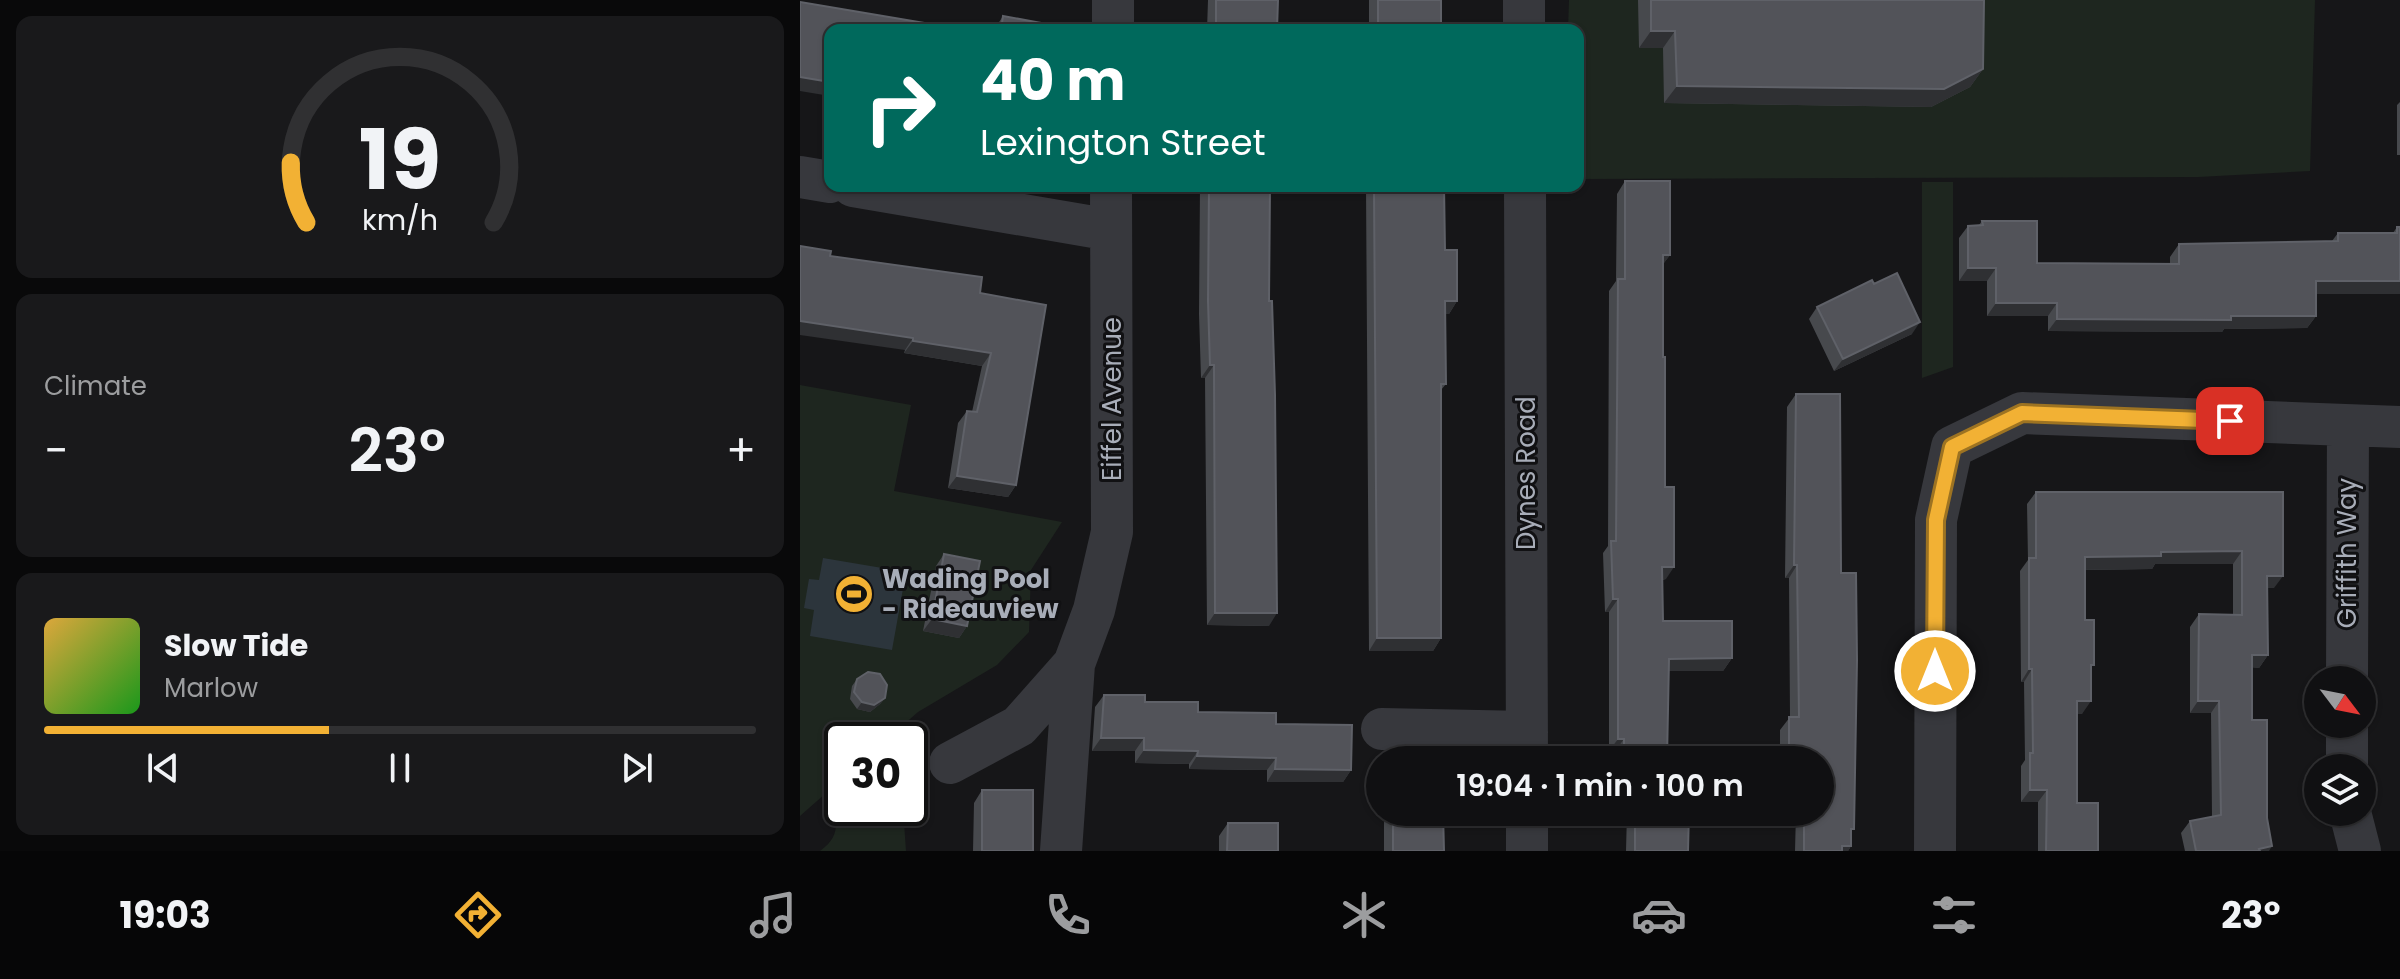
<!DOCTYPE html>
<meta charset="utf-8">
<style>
body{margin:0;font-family:Poppins,sans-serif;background:#19191b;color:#f1f3f6;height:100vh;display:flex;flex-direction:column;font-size:30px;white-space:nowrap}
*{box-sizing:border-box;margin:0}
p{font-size:26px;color:#9c9d9f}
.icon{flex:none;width:44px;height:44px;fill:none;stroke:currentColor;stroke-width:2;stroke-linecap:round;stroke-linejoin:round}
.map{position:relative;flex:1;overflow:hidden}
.side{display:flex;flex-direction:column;gap:16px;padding:16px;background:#09090a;width:800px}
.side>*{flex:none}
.hud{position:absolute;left:24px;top:24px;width:760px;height:168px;border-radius:16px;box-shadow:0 2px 6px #0004,0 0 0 2px #303032;background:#00695c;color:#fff;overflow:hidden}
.needle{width:52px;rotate:122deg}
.fabs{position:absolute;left:1504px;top:666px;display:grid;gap:16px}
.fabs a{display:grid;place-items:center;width:72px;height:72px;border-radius:50%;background:#101012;box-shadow:0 2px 6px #0004,0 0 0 2px #303032;font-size:40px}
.speed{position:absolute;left:24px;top:722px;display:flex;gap:16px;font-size:40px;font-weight:700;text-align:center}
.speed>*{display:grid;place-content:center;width:104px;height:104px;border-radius:50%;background:#101012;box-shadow:0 2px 6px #0004,0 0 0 2px #303032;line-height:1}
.speed .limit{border:4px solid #111;border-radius:12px;background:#fff;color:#111}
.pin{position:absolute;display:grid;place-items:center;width:68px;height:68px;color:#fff;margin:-34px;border-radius:16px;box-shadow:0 4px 12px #0006}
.me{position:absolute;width:88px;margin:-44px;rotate:0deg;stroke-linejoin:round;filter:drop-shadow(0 0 6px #0008)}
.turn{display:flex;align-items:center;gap:28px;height:168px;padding:0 24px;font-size:36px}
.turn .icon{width:104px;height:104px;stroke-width:2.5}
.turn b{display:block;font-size:56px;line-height:68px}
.big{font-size:60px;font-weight:600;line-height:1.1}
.side .card{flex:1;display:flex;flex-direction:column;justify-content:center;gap:12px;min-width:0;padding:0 28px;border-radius:16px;background:#19191b}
.side .dial{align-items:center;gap:0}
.dial svg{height:208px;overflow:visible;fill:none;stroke:#303032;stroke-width:7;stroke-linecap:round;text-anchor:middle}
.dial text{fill:#f1f3f6;stroke:none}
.song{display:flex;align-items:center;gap:24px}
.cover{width:96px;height:96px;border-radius:12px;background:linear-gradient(135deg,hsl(40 70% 55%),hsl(120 70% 35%))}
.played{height:8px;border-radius:4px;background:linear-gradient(90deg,#f2b134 40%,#303032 40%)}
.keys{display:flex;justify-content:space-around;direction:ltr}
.heat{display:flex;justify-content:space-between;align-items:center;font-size:44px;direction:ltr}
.trip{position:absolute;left:566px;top:746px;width:468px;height:80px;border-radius:40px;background:#101012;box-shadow:0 2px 6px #0004,0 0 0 2px #303032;font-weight:600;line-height:80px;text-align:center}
.menu{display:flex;height:128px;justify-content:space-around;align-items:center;background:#060607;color:#9c9d9f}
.menu .icon{width:56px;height:56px}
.menu .on{color:#f2b134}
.menu b{font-size:36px;color:#f1f3f6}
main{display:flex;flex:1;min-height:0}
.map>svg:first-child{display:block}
.green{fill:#1e261f}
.water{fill:#2c353c}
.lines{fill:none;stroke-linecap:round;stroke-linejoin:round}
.minor{stroke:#37383d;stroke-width:42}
.wall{fill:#47494d}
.shaded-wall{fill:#2f3033}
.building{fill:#525359;stroke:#5f6168;stroke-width:2}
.route-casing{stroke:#9d7322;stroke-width:20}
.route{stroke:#f2b134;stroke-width:14}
.labels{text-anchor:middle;stroke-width:6;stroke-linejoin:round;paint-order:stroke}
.street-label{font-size:26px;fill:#a8adb8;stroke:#111113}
.poi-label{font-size:26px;font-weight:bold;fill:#a8adb8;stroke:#111113;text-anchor:start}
</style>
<main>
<section class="side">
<div class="card dial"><svg viewBox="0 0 100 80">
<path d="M14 69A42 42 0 1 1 86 69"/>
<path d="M14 69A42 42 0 0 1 8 46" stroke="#f2b134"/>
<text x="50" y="56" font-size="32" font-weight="700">19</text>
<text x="50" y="72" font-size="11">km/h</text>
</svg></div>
<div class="card"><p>Climate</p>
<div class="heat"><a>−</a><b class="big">23°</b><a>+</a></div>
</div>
<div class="card">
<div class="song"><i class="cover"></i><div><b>Slow Tide</b><p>Marlow</p></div></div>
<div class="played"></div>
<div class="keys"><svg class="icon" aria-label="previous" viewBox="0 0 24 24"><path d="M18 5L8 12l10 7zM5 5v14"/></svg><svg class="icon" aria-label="pause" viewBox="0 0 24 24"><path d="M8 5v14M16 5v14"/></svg><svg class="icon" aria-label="next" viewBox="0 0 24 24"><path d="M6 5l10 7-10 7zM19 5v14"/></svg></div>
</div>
</section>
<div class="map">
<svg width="1600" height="851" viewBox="0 0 1600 851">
<rect width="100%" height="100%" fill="#161618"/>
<path class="green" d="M769,0H1515L1510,171L1398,177L778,179V30H768Z
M1122,182H1153V367L1122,378Z
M0,385L111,405L94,491L262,522L231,570L229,632L197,665L118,712L86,740H42V779L0,816Z
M42,797V808H103L106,851H20C38,838 37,828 35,808Z"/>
<path class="water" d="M23,558L106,572L92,650L10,636L14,610L4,608L9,579L19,580Z"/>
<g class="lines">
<path class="minor" d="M724,0V30
M313,30V0
M0,177L30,182
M53,186L311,230
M725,186L727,760
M1547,680L1548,426
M582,729L727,732
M150,763L219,726L274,664L294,610L312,532L311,186
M1547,768V724
M727,812V851
M1550,812L1560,851
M261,851L274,664
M1135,851L1136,520L1152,447L1222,413L1600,427"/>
</g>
<path class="wall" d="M408,0H478L477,30H407Z
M569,0H641V30H569Z
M838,0H1184L1183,69L1170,87L1131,107L864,103L863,48H839Z
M203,16L246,30H194Z
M1600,102V155H1597V105Z
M825,181L870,255L863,264L866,579L862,580L863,621L932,658L923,671H869L867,760H815V751H809V612H805L803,553L808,546L809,291L816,281L817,194Z
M400,186H470L469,626L407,625L405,378H401L399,314Z
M566,186H644L645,250L657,301L649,314H645L646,384L641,390V638L633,651H569Z
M1182,221L1237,263L1370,264V257L1379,244L1532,241L1538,233H1593L1597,227H1600V294H1516V316L1507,328L1424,329L1422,332L1248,331V316H1187V281H1159V238L1168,226L1179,225Z
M30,256L180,293L216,485L208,497L148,488L158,423L167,411L172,412L182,366L104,353L105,350Z
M1074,284L1112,334L1034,371L1009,319L1017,307Z
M996,394L1041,573L1051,833V846L1048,851H995L996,812H1020V760H973L974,759H980V730L990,717L989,578H985L987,407Z
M1236,492H1483L1474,588H1468V655L1459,668L1452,667V720L1467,818L1469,851H1385L1381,833L1390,821L1412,817L1411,713H1390V627L1399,614L1433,615V564H1355L1352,569L1285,570V620L1291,669L1282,714H1277V803L1298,851H1238V802H1221V766L1225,760L1224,682H1221L1220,571L1228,560L1227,504Z
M144,554L167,626L159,638L123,631L136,566Z
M57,679L85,698L80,704L70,712L57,709L50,699L52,686Z
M304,695L398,712L476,724L551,770L543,782H467V770L389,769V764L335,763V751H292L295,707Z
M182,790L233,851H173L174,803Z
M584,812H643L644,851H584Z
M827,812H889L888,851H826Z
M428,823L478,851H419V836Z"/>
<path class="shaded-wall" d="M851,31H875L863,48H839Z
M1183,69L1170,87L1131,107L864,103L877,86Z
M0,77L30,82V96L0,91Z
M863,255H870L861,267Z
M1168,268H1196L1187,281H1159Z
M1516,281H1600V294H1507Z
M645,301H657L649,314H636Z
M1196,303H1257L1248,316H1187Z
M1431,316H1516L1507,328L1424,329L1422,332L1248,331L1257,319Z
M0,321L113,338L105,350L0,335Z
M1120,322L1112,334L1034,371L1043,359Z
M113,341L191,353L182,366L104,353Z
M410,365H414L405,378H401Z
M157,476L216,485L208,497L148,488Z
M1442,551L1433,564H1355L1352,569L1276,570L1285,557L1361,552Z
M994,565H997L989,578H985Z
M862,567H874L866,579L853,580Z
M1467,576H1483L1474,588H1459Z
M813,599H818L809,612H805Z
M415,613H477L469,626L407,625Z
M132,619L167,626L159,638L123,631Z
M577,638H641L633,651H569Z
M1452,655H1468L1459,668L1444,667Z
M932,658L923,671H861L869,659Z
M1229,669H1232L1224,682H1221Z
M85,698L80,704L70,712L57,709L62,702Z
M1277,701H1291L1282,714H1268Z
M1398,701H1419L1411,713H1390Z
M301,738H344L335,751H292Z
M818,739H824L815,751H809Z
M344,750L398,751L389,764L335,763Z
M824,753H836L831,760H819Z
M397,756L476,758L467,770L389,769Z
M475,769L551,770L543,782H467Z
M1230,790H1247L1238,802H1221Z
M1042,846H1051L1048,851H1038Z
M1472,846L1469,851H1458L1459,849Z"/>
<path class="building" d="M416,0H478L477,30H416Z
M578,0H641V30H578Z
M851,0H1184L1183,69L1144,89L877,86L875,31H851Z
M0,2L166,30H30V82L0,77Z
M203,16L247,24L246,30H201Z
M825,181H870V255H863V357H865V487H874V567H862L863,621H932V658L869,659L867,760H836V753H824V739H818V599H813L811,541H816L818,279H825Z
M409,186H470L469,301H472L475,395L477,613H415L414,365H410L408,301Z
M574,186H644L645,250H657V301H645L646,384H641V638H577Z
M1182,221H1237V263L1379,264V244L1538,241V233H1597V227H1600V281H1516V316H1431V320L1257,319V303H1196V268H1168V226L1183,225Z
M0,246L31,251L30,256L182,277L180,293L246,305L216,485L157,476L167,411L177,412L191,353L113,341V338L0,321Z
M1097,273L1120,322L1043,359L1017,307L1072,280L1074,284Z
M996,394H1040L1041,573H1056L1057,660L1054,829H1051V846H1042V851H1004V812H1020V760H974V759H989V717H999L997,565H994Z
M1236,492H1483V576H1467L1468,655H1452V720H1467V818L1472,846L1459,849L1460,851H1396L1390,821L1421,815L1419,701H1398L1399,614L1442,615V551L1361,552V556L1285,557V620H1294V665H1291V701H1277V803H1298V851H1246L1247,790H1230V753H1233L1232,669H1229V558H1236Z
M144,554L180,561L167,626L132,619Z
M68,672L80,674L87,685L85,698L74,705L62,702L54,692L57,679Z
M304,695H345V702H398V712L476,713V724L552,725L551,770L475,769L476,758L397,756L398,751L344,750V738H301Z
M182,790H233V851H182Z
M593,812H643L644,851H593Z
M835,812H889L888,851H835Z
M428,823H478V851H427Z"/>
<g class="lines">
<g class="route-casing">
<path id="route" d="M1135,671L1136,520L1152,447L1222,413L1430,421"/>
</g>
<use href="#route" class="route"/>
</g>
<defs>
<g id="stadium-disc" transform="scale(2)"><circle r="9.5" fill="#f2b134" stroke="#111113"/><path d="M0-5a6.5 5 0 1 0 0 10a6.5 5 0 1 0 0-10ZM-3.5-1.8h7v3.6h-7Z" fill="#111"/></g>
</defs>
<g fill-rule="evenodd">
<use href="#stadium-disc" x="54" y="594"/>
</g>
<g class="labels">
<g class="street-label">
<text transform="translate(312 399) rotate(-90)" y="9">Eiffel Avenue</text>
<text transform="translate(726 473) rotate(-90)" y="9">Dynes Road</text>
<text transform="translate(1547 553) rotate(-90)" y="9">Griffith Way</text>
</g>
<g class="poi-label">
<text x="82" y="588">Wading Pool<tspan x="82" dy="30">- Rideauview</tspan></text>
</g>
</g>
</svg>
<div class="fabs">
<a><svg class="needle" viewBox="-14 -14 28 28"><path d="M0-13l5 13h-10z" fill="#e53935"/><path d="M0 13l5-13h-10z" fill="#9c9d9f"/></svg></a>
<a><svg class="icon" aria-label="layers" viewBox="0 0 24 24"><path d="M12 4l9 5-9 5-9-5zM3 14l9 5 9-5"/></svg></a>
</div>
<div class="speed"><div class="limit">30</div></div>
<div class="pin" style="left:1430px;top:421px;background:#d93025"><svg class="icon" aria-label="arrive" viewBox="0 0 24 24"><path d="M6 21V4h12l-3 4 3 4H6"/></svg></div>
<svg class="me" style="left:1135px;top:671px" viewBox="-20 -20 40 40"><circle r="17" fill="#f2b134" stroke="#fff" stroke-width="3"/><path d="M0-11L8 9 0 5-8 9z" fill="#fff"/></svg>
<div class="trip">19:04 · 1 min · 100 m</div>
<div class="hud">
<div class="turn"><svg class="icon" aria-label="right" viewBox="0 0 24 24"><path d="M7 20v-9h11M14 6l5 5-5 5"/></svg><div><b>40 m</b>Lexington Street</div></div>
</div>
</div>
</main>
<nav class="menu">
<b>19:03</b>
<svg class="icon on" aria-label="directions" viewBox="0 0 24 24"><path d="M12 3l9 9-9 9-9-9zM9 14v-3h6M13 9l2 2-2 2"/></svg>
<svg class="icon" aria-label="music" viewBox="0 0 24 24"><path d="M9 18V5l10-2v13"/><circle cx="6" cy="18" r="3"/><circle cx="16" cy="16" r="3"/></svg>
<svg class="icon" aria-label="phone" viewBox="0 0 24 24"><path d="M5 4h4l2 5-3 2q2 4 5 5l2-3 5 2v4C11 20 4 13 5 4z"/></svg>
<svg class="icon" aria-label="climate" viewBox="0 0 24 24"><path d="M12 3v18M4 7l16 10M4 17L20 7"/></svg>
<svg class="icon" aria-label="car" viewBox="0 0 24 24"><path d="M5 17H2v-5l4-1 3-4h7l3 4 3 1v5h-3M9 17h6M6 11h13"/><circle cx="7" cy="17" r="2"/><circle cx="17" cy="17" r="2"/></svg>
<svg class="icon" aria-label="filters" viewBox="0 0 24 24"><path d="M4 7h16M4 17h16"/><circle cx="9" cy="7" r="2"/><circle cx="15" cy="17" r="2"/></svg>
<b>23°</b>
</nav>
